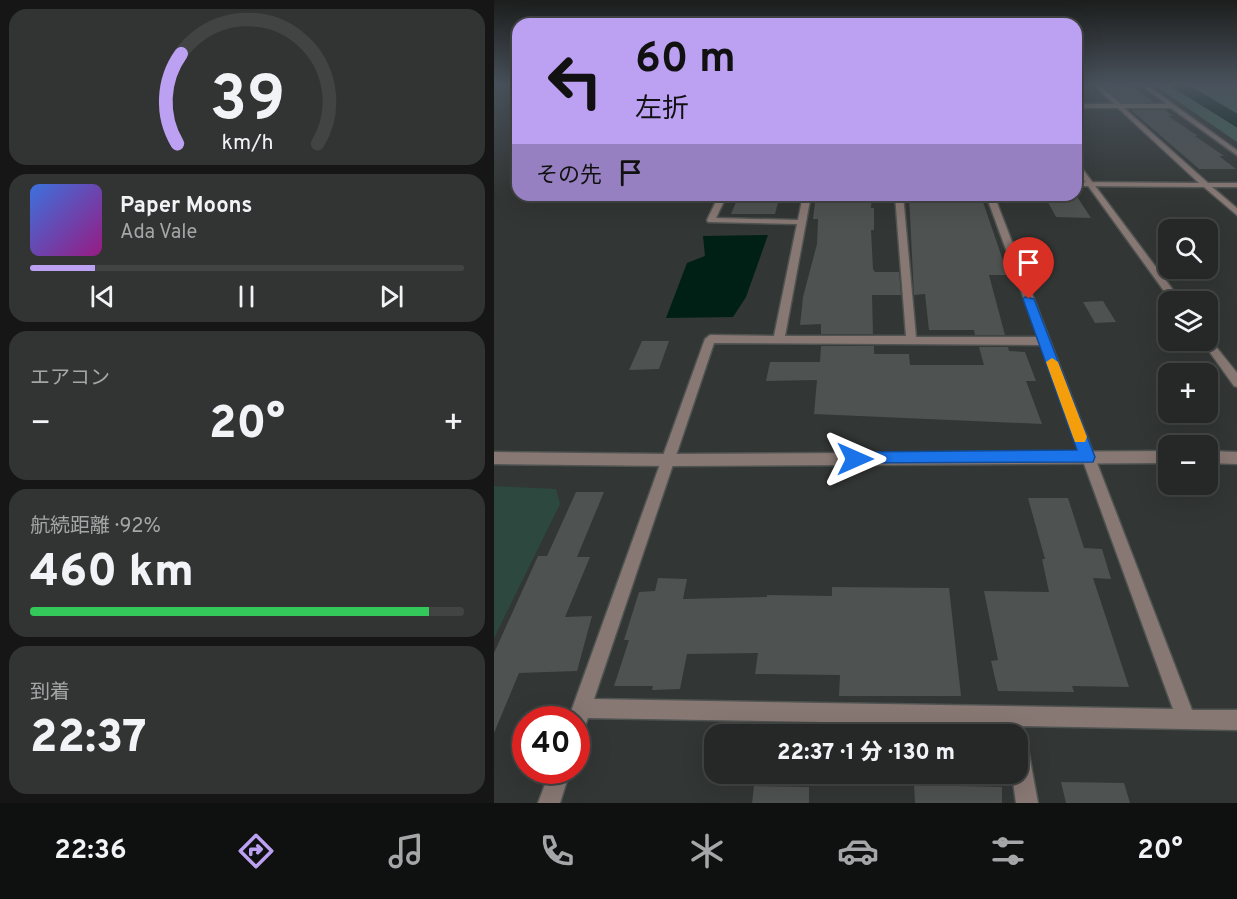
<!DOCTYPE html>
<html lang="ja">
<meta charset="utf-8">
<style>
body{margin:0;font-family:Overpass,"Noto Sans JP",sans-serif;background:#323433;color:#f1f3f6;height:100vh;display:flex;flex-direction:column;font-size:22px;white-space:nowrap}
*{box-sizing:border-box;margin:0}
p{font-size:20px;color:#a4a6a7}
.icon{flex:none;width:33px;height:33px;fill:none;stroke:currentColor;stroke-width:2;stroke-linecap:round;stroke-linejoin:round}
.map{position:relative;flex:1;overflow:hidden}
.drawer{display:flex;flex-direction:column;gap:9px;padding:9px;background:#151615;width:494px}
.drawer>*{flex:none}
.hud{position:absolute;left:18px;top:18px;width:570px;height:183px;border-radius:18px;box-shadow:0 6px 24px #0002,0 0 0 2px #424444;background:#bca0f2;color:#111;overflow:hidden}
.tools{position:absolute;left:664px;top:219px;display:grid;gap:12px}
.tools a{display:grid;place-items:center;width:60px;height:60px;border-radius:12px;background:#262827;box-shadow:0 6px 24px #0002,0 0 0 2px #424444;font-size:30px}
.speed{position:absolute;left:18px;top:706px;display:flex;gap:12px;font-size:30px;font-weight:700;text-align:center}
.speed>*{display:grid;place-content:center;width:78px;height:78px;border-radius:50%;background:#262827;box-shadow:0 6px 24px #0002,0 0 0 2px #424444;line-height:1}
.speed .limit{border:9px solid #d22;background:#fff;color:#111}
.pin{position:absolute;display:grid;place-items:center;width:51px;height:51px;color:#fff;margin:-62px -26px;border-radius:50% 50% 50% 0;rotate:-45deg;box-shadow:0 0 6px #0007}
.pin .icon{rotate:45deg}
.me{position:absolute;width:66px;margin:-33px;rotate:90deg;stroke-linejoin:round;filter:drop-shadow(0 0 4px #0008)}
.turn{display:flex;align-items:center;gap:21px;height:126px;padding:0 24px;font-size:27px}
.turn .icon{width:78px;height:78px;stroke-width:2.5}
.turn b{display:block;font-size:42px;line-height:51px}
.then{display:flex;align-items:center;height:57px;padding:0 24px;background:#0003;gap:12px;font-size:22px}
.big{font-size:45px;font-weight:800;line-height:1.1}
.drawer .card{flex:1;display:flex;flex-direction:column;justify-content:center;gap:9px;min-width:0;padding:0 21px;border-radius:18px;background:#323433}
.drawer .dial{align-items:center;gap:0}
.dial svg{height:156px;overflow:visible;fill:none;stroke:#424444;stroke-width:7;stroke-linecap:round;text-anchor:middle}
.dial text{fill:#f1f3f6;stroke:none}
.song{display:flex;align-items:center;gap:18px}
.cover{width:72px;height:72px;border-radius:9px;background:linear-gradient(135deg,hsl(220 70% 55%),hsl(310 70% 35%))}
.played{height:6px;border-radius:3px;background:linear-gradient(90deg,#bca0f2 15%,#424444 15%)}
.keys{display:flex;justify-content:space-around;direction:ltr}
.heat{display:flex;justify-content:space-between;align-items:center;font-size:33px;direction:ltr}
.charge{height:9px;border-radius:4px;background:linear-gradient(90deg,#34c759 92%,#424444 0)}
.trip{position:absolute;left:210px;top:724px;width:324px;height:60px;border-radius:18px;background:#262827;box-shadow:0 6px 24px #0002,0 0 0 2px #424444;font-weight:800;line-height:60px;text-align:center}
.tabs{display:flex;height:96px;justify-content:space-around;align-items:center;background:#0f1010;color:#a4a6a7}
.tabs .icon{width:42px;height:42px}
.tabs .current{color:#bca0f2}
.tabs b{font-size:27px;color:#f1f3f6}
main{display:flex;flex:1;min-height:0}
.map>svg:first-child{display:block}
.green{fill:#2d493f}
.forest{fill:#416558}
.water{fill:#002016}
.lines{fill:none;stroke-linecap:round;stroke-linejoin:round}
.river{fill:#002016;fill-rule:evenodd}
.building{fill:#4e5251}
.minor-casing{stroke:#4f5351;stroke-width:3}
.tertiary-casing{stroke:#4f5351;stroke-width:3}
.minor{fill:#887874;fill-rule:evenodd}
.tertiary{fill:#887874;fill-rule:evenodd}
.route{fill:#1a73e8;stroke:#114b97;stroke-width:1.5}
.slow{fill:#f59e0b}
</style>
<main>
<section class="drawer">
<div class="card dial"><svg viewBox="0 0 100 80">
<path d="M14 69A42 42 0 1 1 86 69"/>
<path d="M14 69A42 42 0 0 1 16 23" stroke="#bca0f2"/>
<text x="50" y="56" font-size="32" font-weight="700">39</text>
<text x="50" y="72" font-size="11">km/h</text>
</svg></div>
<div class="card">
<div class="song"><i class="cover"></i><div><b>Paper Moons</b><p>Ada Vale</p></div></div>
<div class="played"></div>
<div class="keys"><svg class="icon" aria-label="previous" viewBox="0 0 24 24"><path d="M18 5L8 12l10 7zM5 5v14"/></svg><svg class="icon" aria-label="pause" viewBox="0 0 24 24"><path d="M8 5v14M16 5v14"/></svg><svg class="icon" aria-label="next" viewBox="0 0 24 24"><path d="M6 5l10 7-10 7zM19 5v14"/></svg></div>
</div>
<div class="card"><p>エアコン</p>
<div class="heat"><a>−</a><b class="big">20°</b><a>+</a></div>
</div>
<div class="card"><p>航続距離 · 92%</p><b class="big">460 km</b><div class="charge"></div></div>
<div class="card"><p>到着</p><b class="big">22:37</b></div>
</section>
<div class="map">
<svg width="744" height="803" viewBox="0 0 744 803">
<rect width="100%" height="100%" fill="#323634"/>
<path class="green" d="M0,486L62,489L66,504L0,638Z"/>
<path class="forest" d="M659,84L743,86V142L662,86Z"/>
<path class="water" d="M274,235L252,297L239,317L172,318L193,263L211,256L209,236Z"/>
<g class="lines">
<path class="river" d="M673,84H693L744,114V128Z"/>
</g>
<path class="building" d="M608,84H635L659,102H628Z
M637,110H671L679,116H674L704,136H701L730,156H725L742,169H705Z
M245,195H286L281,214H237Z
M322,195H378L377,208H380V230H377L379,269L381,272H405L407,295H378L379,334H327V324L306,325L309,297L323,244L324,219H319Z
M415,195H471L473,201L489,202L514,275H495L511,335H481L480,330H435L431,294L420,295Z
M550,195H582L597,218L562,217Z
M609,301L622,322L601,323L589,302Z
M148,341H175L165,369L135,370Z
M327,346H380V354H415L416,365H490L485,347H514L515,351L531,352L542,381H532L548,424L320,414L323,380L272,381L276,362H326Z
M82,492H110L83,557H96L71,617L98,616L83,671L25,673L0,733V653L44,556H53Z
M534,498H574L590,548L608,549L617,579L599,578L635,687L578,686L580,692L504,691L497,661L504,660L490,591L555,592L548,559H551Z
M164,578L193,579L189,599L273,597V595L338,596V587L455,588L467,696H345L346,675L261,674L264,653L193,654L186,689L158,690L159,686H120L135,640H130L145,592L161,591Z
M567,782L630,783L636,803H572Z
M420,785L508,787V803H421Z
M260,786L315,787V803H258Z"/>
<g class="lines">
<g class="minor-casing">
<path id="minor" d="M599,84H604L627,104H673L646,84H651L744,151V156L677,108H630L714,183H744V187H718L744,209V216L710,187L582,186V182L705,183L624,108H582V104H620Z
M225,195H233L222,218L304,220L309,195H317L291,336H412L401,195H409L422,337H544L492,195H500L698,710H744V730L529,726L531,735L528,741L531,742L534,749L544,803H522L518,774H524V735H511L510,725L94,718L89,731L82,733V720H74L211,339L216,335L280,336L303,224L214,222L213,220ZM220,343L547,345L679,709L100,699Z
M56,771H76L66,803H44Z"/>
</g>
<g class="tertiary-casing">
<path id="tertiary" d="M582,162L584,163L688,302H678L582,169Z
M714,337L744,374V387L740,386L707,340H714Z
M675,451V463L175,466L0,464V452L175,454Z
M714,451L744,452V464L714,463Z"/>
</g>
<use href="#minor" class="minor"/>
<use href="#tertiary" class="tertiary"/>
</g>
<linearGradient id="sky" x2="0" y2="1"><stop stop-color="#1c1e1d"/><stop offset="0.43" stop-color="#49525c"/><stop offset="1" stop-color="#49525c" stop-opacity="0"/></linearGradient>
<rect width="744" height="197" fill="url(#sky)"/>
<path class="route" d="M531,297L540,299L601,457L599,462L356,463L353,459L356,454L361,452L583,450L529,299Z"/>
<path class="slow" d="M558,358L564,362L593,437L591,442H581L579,437L552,362Z"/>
</svg>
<div class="tools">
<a><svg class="icon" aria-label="search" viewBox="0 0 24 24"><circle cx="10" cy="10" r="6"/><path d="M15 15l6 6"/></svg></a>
<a><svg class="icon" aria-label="layers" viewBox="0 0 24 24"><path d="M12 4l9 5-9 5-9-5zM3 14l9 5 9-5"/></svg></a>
<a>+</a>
<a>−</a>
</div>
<div class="speed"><div class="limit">40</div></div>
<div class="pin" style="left:535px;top:299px;background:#d93025"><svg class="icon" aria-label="arrive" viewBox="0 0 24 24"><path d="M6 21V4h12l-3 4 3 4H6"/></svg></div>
<svg class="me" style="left:361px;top:459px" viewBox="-20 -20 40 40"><path d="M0-17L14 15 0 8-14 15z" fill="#1a73e8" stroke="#fff" stroke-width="4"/></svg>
<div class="trip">22:37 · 1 分 · 130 m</div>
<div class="hud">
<div class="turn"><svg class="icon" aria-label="left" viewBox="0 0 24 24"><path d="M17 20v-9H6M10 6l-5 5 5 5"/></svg><div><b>60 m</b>左折</div></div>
<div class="then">その先<svg class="icon" aria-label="arrive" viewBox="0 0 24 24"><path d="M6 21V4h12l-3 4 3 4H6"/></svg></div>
</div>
</div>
</main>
<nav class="tabs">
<b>22:36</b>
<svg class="icon current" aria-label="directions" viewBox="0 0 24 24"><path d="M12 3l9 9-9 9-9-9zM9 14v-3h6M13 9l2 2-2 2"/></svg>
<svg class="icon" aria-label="music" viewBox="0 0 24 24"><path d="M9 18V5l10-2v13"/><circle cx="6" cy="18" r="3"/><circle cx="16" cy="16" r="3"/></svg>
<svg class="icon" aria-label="phone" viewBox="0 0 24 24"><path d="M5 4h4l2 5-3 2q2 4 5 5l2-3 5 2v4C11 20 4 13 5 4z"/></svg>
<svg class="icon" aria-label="climate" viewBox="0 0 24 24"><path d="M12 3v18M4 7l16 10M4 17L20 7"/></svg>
<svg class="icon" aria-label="car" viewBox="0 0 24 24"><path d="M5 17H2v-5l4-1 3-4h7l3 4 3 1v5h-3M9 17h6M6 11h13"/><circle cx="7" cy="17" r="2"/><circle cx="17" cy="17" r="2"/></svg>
<svg class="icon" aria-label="filters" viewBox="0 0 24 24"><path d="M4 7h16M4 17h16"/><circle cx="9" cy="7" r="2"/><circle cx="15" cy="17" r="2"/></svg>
<b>20°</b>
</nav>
